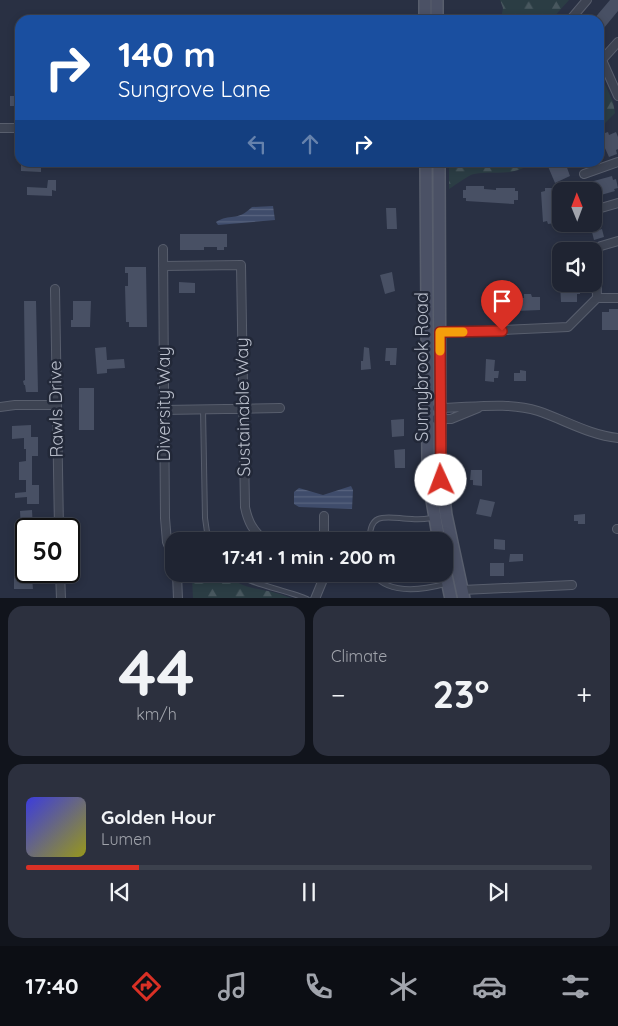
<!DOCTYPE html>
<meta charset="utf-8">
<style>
body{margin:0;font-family:Quicksand,sans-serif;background:#2c303e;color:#f1f3f6;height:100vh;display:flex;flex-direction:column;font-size:19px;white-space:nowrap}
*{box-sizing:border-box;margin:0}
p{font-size:16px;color:#a1a4ac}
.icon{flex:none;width:28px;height:28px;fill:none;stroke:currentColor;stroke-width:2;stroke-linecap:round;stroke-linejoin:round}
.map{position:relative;height:598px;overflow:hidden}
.side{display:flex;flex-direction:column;gap:8px;padding:8px;background:#11141c;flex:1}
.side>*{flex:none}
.guide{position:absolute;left:15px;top:15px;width:589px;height:152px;border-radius:15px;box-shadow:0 2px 8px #0003,0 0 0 1px #3c414d;background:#1a4fa0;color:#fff;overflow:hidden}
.needle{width:32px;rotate:359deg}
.fabs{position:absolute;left:552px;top:182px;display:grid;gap:10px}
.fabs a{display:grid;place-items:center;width:50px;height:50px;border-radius:10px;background:#1f2432;box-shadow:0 2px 8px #0003,0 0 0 1px #3c414d;font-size:25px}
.speed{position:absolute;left:15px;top:518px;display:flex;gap:10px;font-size:25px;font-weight:700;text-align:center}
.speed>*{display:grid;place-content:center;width:65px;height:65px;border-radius:50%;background:#1f2432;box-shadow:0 2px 8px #0003,0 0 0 1px #3c414d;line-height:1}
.speed .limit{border:2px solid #111;border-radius:8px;background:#fff;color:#111}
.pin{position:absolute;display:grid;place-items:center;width:42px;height:42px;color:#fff;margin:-51px -21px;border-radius:50% 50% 50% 0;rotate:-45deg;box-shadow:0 0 5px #0007}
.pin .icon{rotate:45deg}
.me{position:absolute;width:55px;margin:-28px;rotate:358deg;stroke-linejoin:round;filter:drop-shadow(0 0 4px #0008)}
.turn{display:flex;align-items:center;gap:18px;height:105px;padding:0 20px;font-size:22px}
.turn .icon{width:65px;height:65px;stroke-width:2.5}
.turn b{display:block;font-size:35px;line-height:42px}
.lanes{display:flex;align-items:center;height:48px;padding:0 20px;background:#0003;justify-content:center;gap:25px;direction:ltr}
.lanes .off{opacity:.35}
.big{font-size:38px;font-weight:800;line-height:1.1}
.side .widget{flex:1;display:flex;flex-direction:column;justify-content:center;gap:8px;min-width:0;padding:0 18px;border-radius:15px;background:#2c303e}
.side .dial{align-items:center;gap:0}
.dial b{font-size:65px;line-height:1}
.song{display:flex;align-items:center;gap:15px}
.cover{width:60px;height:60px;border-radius:8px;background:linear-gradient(135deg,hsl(240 70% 55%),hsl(60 70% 35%))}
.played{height:5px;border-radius:2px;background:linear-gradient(90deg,#d93025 20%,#3c414d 20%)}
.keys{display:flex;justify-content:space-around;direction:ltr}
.heat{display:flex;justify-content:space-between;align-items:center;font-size:28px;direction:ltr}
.side .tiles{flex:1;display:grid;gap:8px;grid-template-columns:1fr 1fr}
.widget:last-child{grid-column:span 2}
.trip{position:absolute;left:165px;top:532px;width:288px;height:50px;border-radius:15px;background:#1f2432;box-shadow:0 2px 8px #0003,0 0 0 1px #3c414d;font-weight:800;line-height:50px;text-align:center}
.menu{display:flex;height:80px;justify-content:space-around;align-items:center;background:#0c0e14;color:#a1a4ac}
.menu .icon{width:35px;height:35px}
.menu .current{color:#d93025}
.menu b{font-size:22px;color:#f1f3f6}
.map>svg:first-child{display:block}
.forest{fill:url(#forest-firs)}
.water{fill:url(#water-rules)}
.building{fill:#485064}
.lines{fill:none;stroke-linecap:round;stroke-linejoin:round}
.service-casing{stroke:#585e6d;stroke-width:6}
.minor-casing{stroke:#585e6d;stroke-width:10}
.secondary-casing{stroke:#585e6d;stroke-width:14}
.service{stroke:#3d4352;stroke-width:4}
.minor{stroke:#3d4352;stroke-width:8}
.secondary{stroke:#4b5165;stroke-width:11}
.route-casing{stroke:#8d1f18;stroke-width:12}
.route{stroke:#d93025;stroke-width:9}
.slow{stroke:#f59e0b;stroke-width:9}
.labels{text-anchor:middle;stroke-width:5;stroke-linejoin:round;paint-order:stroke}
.street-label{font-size:18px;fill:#babfcc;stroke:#222838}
</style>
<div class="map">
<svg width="618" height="599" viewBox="0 0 618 599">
<defs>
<pattern id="forest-firs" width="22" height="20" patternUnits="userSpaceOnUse" patternTransform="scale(1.25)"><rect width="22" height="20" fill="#2b3d44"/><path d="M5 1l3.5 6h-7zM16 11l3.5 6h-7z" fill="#48575e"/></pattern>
<pattern id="water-rules" width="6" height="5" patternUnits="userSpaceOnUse" patternTransform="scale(1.25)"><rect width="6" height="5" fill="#3f4c6b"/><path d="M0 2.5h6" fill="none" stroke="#59647f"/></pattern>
</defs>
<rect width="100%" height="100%" fill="#293043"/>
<path class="forest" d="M500,0H569L551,20H490L501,19L503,8Z
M599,78L603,80L613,102L615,113L599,129Z
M449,163V162L532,163C509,178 498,170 474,174C468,175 456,185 449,189Z
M203,574H228C239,589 259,588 276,593C281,594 287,597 292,598H193L192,578Z"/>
<path class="water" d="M273,206L275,220L218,225L216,222C230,213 237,222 252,207Z
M351,486L353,490L352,509L299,507L294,504V492L299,488L323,495Z"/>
<path class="building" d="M610,0H618V11L599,34V20H593Z
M10,96H20V106H10Z
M608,132L609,135L616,132L618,137V149L616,150L617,154L609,157L599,135Z
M21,162H41V172L21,171Z
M551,162H565L570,176L555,183L547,164Z
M612,176L613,180L616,179L618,188L614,189L615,191L594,197V191H585L583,184Z
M48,180H56V191L52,190V196L27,195V187L47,188Z
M466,186H484V189L496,190V188H515V191H518V200H514V204L466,201V198H463V190H466Z
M545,188H555L558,220H556V223L548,224L547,221L543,222L541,192L545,191Z
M386,208H396L397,229H387Z
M602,229L604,237L594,240L592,232Z
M180,234H227V247H224V250H217V247H204V250H180Z
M580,243V251H560V244Z
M125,267H146L147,327H129V322H126L125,286H128V273H125Z
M392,272L395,291L385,294L380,275Z
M179,282L195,283V293H179Z
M560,284H580V294H577V302H561Z
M524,294H531L532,297H540V310L516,311V298H524Z
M24,301H36L38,392H26L25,385H24L23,381L25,380Z
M73,301H91L90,327H71V320H73Z
M609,309H618V330H602V312H609Z
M106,347L107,360L124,359L125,368L107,369V373L97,374L95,348Z
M364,347L369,348L371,369L361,370V361H363Z
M386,348H397L396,365H390V361H385Z
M486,359L495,360L494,371H499L498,378H494V382L485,381Z
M520,370L526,371V381H514V373H520Z
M79,388H94V430H79Z
M404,419V436L392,437L391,420Z
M31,425V437H38V456H32V485H39V504H27V497L15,498V493L26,492V480H19V462L26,461V449H24V438L12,439V426Z
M405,449V468H395L394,450Z
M471,470H482V486L473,485V480H470Z
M480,499L495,502L491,517L476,514Z
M32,510L33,529H21L20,511Z
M585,514V524H578V521H574V515Z
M377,531L387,532V536H404V541H376Z
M494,539L505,540V550L494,549Z
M510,554H523V561L509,562Z
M490,563H504V576H490Z
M25,571H40V578H32L33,589H14V576L25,574Z"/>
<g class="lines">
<g class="service-casing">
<path id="service" d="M203,409L205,518L207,532L212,541
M370,541C368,508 392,519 412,519C419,520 426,519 432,518
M237,574C245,582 292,592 307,599
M373,574C389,595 422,590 445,584"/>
</g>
<g class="minor-casing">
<path id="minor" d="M570,20L587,0
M599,56L602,60L618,96
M600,62L618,42
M0,128H20
M584,174L618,162
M594,210L618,203
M163,249L165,518L167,542L174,558
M163,266L241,265L245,507C248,522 253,531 265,541
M55,289L59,529
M597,298L596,260L597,249L601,246L618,241
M440,333L568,327L597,298H618
M0,407L15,405H56
M437,408C470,408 506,401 538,411C565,420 589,435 618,438
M164,410L280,408
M436,419H451L478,408
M324,516V541
M617,529H618
M60,571L61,599
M177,574L178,599
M462,590L572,585
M315,599L322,582L323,574"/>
</g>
<g class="secondary-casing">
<path id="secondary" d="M425,0V20
M437,0V20
M426,162L428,463L430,488L439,541
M439,162L440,465L446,515L464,599
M444,566L451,599"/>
</g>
<use href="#service" class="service"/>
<use href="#minor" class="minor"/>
<use href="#secondary" class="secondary"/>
</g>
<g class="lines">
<g class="route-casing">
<path id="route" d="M441,480L440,332L502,331"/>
</g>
<use href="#route" class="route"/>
<path class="slow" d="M440,351V332H463"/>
</g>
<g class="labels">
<g class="street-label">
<text transform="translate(422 367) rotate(-90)" y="6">Sunnybrook Road</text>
<text transform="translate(164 404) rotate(-90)" y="6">Diversity Way</text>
<text transform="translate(243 407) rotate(-91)" y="6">Sustainable Way</text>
<text transform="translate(56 409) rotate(-91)" y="6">Rawls Drive</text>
</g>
</g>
</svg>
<div class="fabs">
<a><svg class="needle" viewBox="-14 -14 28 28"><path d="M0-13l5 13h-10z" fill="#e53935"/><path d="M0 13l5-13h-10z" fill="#a1a4ac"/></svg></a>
<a><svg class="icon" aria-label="sound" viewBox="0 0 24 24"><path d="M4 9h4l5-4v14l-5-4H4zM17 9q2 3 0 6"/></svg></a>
</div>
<div class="speed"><div class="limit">50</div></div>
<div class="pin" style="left:502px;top:331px;background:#d93025"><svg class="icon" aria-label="arrive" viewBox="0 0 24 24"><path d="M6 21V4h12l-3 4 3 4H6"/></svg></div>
<svg class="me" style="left:441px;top:480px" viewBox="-20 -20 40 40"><circle r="19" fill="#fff"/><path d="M0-13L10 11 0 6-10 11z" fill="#d93025"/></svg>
<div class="trip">17:41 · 1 min · 200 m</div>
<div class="guide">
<div class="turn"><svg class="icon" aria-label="right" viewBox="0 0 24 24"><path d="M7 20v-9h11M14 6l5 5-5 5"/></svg><div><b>140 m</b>Sungrove Lane</div></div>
<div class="lanes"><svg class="icon off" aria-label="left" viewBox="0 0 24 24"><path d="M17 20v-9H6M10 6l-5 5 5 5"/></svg><svg class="icon off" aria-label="ahead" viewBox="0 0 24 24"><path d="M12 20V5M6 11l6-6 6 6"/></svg><svg class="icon" aria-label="right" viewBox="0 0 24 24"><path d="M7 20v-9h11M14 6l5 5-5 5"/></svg></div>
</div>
</div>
<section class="side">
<div class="tiles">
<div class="widget dial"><b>44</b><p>km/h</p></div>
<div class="widget"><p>Climate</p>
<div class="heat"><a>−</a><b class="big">23°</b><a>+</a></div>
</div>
<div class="widget">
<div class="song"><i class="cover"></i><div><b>Golden Hour</b><p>Lumen</p></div></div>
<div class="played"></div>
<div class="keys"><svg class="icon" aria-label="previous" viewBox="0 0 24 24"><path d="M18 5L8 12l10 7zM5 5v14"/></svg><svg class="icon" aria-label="pause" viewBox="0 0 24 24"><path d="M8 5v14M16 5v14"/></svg><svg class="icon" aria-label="next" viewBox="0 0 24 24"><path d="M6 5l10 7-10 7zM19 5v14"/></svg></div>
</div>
</div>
</section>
<nav class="menu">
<b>17:40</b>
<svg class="icon current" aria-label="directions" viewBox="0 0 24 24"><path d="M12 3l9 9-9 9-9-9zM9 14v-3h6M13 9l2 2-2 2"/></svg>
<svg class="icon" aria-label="music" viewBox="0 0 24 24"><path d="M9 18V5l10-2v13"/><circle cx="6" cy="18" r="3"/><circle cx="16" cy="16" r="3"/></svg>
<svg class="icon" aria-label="phone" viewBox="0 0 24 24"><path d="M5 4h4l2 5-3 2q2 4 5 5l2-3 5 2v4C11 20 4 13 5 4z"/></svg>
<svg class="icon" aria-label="climate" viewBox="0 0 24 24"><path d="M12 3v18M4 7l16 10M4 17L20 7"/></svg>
<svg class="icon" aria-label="car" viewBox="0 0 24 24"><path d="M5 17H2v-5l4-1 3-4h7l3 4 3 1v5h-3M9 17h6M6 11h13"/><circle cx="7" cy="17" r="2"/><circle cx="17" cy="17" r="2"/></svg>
<svg class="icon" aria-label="filters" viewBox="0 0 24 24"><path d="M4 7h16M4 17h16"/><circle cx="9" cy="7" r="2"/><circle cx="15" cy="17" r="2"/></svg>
</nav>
